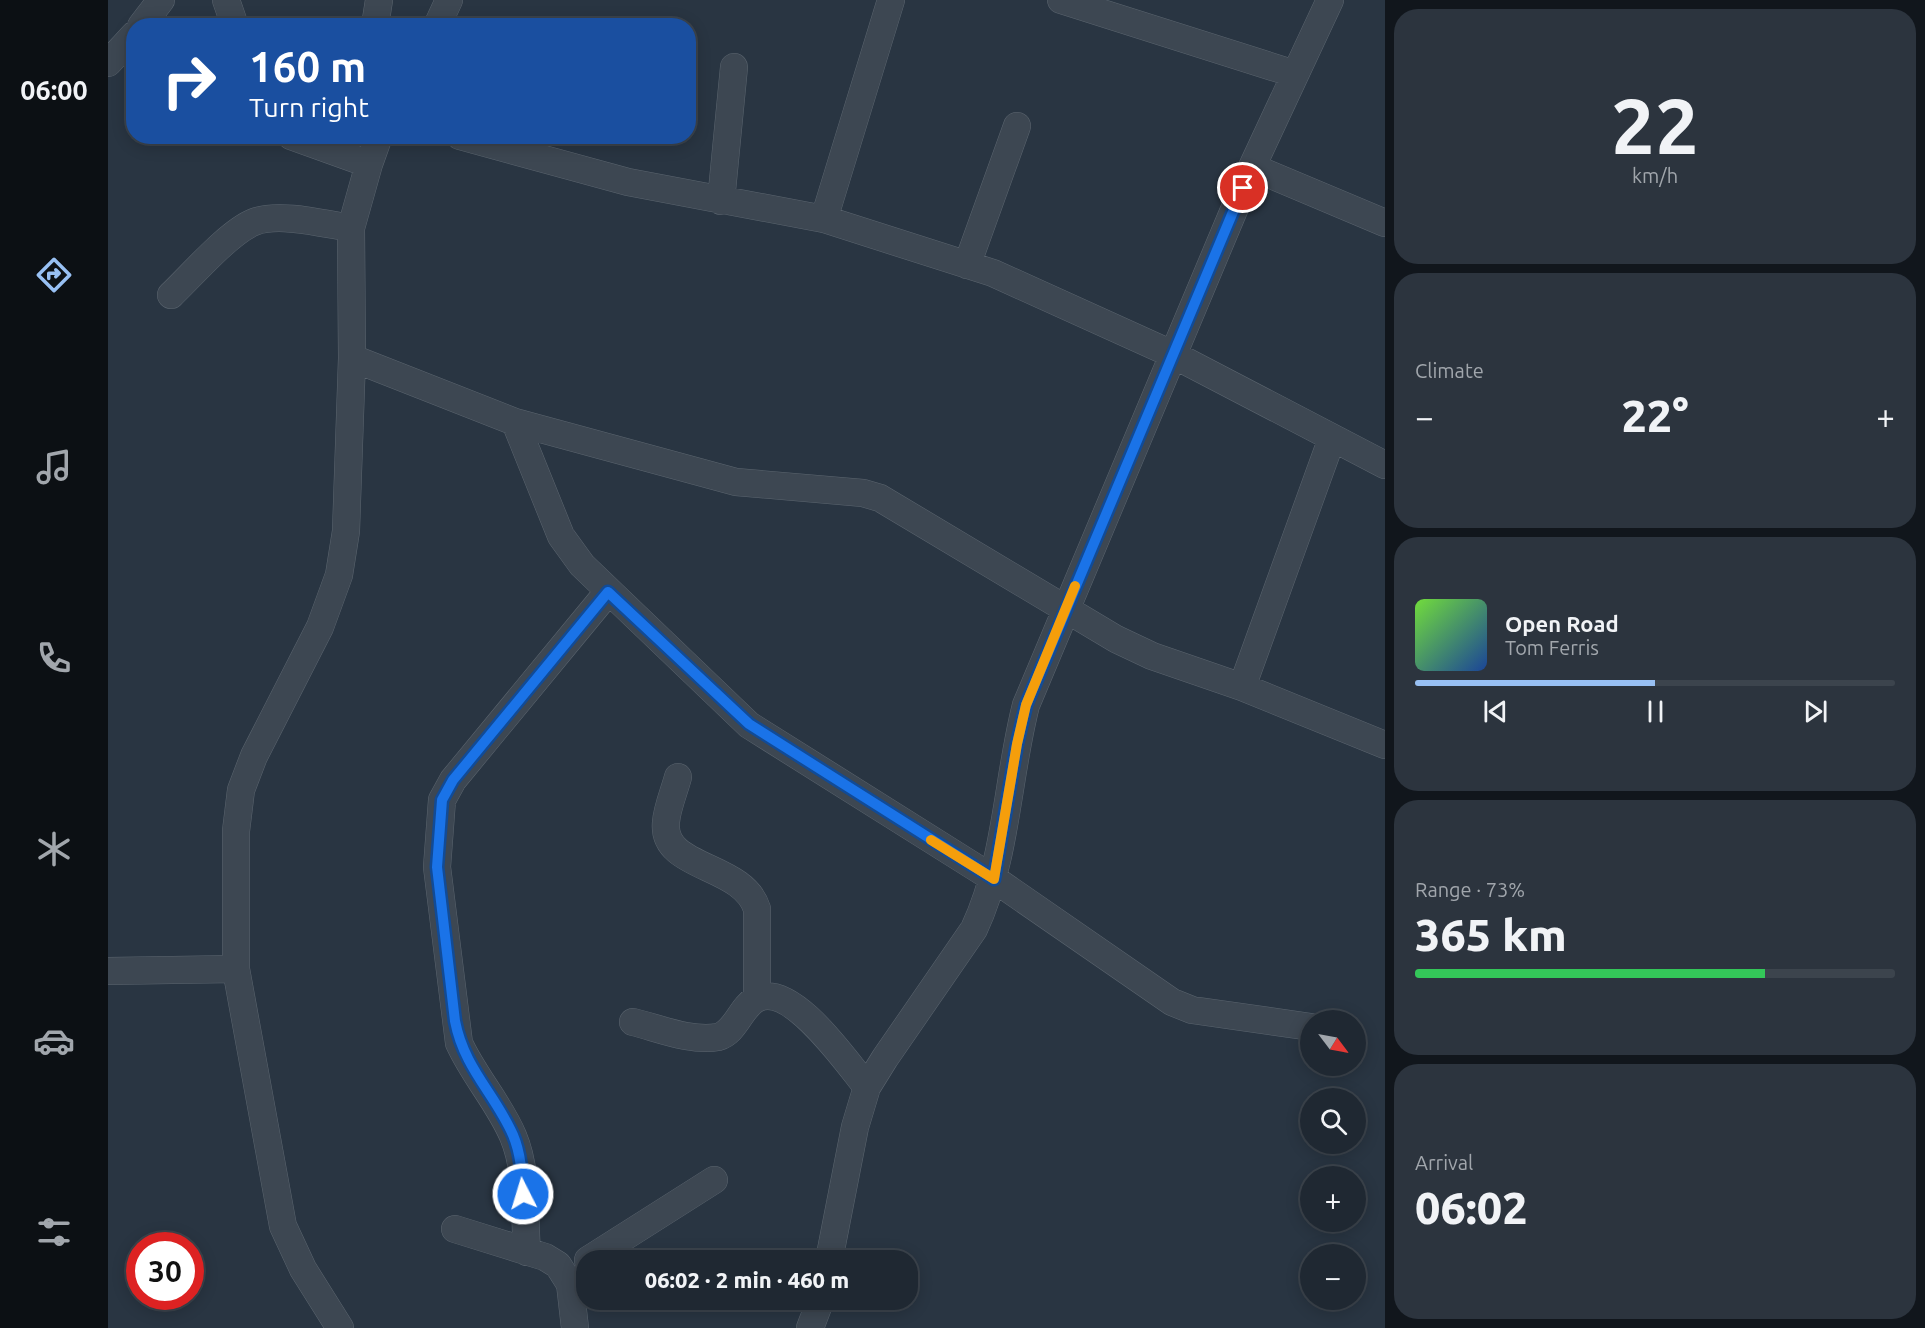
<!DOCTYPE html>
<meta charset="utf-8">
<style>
body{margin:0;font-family:Ubuntu,sans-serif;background:#2c343e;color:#f1f3f6;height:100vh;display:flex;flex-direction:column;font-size:22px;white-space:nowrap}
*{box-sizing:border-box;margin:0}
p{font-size:20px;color:#a1a6ac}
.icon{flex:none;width:33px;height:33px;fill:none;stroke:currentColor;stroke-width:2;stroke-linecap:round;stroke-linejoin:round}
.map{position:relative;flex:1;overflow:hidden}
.side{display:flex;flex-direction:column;gap:9px;padding:9px;background:#11161c;width:540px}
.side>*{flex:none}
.guide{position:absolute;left:18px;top:18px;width:570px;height:126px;border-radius:24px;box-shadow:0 3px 15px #0003,0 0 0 2px #3c444d;background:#1a4fa0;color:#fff;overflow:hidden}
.needle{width:39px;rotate:122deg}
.tools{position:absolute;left:1192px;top:1010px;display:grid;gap:12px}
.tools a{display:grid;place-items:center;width:66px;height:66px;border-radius:50%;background:#1f2832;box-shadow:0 3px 15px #0003,0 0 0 2px #3c444d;font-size:30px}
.speed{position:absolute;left:18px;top:1232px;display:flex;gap:12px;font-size:30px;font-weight:700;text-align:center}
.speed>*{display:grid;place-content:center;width:78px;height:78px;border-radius:50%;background:#1f2832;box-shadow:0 3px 15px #0003,0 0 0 2px #3c444d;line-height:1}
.speed .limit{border:9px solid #d22;background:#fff;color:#111}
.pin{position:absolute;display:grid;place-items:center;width:51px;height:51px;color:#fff;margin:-26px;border:3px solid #fff;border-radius:50%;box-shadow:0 2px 6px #0007}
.me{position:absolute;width:66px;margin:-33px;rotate:355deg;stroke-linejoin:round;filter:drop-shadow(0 0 4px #0008)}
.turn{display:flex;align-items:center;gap:21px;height:126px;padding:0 24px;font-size:27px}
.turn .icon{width:78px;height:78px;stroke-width:2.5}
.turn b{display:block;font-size:42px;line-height:51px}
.big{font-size:45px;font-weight:800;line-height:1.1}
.side .widget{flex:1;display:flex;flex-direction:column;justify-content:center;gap:9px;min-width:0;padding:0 21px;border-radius:24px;background:#2c343e}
.side .dial{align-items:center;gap:0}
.dial b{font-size:78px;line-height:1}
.song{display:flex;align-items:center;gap:18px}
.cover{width:72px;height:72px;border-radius:9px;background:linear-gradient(135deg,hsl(100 70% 55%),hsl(220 70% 35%))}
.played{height:6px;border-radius:3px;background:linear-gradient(90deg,#98c0f3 50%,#3c444d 50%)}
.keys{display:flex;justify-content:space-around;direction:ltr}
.heat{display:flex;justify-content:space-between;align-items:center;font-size:33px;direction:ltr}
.charge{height:9px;border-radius:4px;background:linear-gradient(90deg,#34c759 73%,#3c444d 0)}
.trip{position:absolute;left:468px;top:1250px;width:342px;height:60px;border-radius:24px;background:#1f2832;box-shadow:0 3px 15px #0003,0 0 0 2px #3c444d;font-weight:800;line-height:60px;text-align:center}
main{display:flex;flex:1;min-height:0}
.dock{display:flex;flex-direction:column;width:108px;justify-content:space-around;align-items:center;background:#0c1014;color:#a1a6ac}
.dock .icon{width:42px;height:42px}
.dock .on{color:#98c0f3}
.dock b{font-size:27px;color:#f1f3f6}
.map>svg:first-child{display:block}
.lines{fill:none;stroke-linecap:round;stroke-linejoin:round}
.street-casing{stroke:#5b656f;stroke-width:28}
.street{stroke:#3d4752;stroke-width:27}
.route-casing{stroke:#114b97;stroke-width:15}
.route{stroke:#1a73e8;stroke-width:10}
.slow{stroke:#f59e0b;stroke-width:10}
</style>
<main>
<nav class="dock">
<b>06:00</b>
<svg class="icon on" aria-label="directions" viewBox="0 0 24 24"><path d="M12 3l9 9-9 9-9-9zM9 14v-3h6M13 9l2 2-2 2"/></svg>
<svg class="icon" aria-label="music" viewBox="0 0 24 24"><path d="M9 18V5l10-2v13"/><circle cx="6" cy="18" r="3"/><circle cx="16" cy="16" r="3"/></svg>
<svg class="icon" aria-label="phone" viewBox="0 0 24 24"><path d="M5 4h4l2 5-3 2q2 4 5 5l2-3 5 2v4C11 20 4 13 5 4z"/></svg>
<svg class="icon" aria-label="climate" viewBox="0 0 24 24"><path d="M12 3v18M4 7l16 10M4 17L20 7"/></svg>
<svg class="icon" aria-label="car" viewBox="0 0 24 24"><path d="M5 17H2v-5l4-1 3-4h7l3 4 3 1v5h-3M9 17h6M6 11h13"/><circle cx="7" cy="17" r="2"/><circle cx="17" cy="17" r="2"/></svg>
<svg class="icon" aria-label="filters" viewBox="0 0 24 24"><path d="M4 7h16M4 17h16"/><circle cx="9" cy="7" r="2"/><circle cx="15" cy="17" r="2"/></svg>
</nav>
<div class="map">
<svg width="1277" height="1328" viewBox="0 0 1277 1328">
<rect width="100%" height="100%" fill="#293542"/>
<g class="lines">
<g class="street-casing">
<path id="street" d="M118,0L127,26
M953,0L1187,74
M33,26L53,0
M267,26L271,0
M329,26L341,0
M0,63L26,35
M183,136L261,164
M352,136L520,182L716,219L885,273L1064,354L1277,465
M1144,167L1277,223
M613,201L626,67
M716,219L783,0
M859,265L909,126
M63,295C84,275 121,232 146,222C171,212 217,224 243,228
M244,358L407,422L628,482L755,493L772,498L1008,639L1044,656L1134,687L1277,745
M407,422L453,536L474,565L641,725L886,879L1064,1002L1084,1010L1203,1027
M1134,687L1224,438
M570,777C566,792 559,808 558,822C553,870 635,863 649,909V998
M0,971L128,969
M525,1022C550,1028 583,1042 610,1037C628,1032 632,1008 648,999C683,980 739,1063 759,1087
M347,1229L437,1257L450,1265L462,1284L467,1328
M419,1252C416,1214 420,1171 405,1136C391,1103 366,1076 351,1043L329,867L334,800L345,780L500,592
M480,1260L606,1180
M721,1260L747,1127L759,1087L777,1058L866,929C899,859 899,779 918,705L1144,167L1222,0
M232,1328L195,1269L175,1226L128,969V831L133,790L146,756L212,627L231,575L238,531L244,358L243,228L261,164L271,136
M702,1328L713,1299"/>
</g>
<use href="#street" class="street"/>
</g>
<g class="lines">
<g class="route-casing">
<path id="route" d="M415,1194C414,1174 413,1154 405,1135C387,1094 356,1068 347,1021L329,867L334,800L345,780L500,592L641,724L886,879L909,744L918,705L1135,188"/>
</g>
<use href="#route" class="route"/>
<path class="slow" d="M823,840L886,879L909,744L918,705L967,586"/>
</g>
</svg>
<div class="tools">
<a><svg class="needle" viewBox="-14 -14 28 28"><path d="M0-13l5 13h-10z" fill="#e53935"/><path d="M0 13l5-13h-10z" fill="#a1a6ac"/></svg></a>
<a><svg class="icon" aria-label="search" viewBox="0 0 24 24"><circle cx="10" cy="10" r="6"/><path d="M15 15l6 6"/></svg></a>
<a>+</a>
<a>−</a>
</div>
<div class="speed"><div class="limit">30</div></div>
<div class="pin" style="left:1135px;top:188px;background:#d93025"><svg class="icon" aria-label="arrive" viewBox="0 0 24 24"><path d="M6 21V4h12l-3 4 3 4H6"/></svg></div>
<svg class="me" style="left:415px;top:1194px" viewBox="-20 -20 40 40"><circle r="17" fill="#1a73e8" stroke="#fff" stroke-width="3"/><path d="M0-11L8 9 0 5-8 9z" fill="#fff"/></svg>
<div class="trip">06:02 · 2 min · 460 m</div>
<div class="guide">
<div class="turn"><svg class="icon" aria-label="right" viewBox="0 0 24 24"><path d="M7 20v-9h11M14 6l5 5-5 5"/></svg><div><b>160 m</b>Turn right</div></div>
</div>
</div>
<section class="side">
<div class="widget dial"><b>22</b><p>km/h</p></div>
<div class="widget"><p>Climate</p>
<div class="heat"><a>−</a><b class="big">22°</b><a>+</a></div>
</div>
<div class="widget">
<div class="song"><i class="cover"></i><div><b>Open Road</b><p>Tom Ferris</p></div></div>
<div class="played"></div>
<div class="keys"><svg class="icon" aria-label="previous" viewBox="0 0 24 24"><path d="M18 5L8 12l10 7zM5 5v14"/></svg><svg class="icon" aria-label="pause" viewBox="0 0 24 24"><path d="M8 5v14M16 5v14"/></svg><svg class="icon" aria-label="next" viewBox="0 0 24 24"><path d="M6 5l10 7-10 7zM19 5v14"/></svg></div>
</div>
<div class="widget"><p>Range · 73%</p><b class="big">365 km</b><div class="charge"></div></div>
<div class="widget"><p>Arrival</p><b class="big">06:02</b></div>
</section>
</main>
